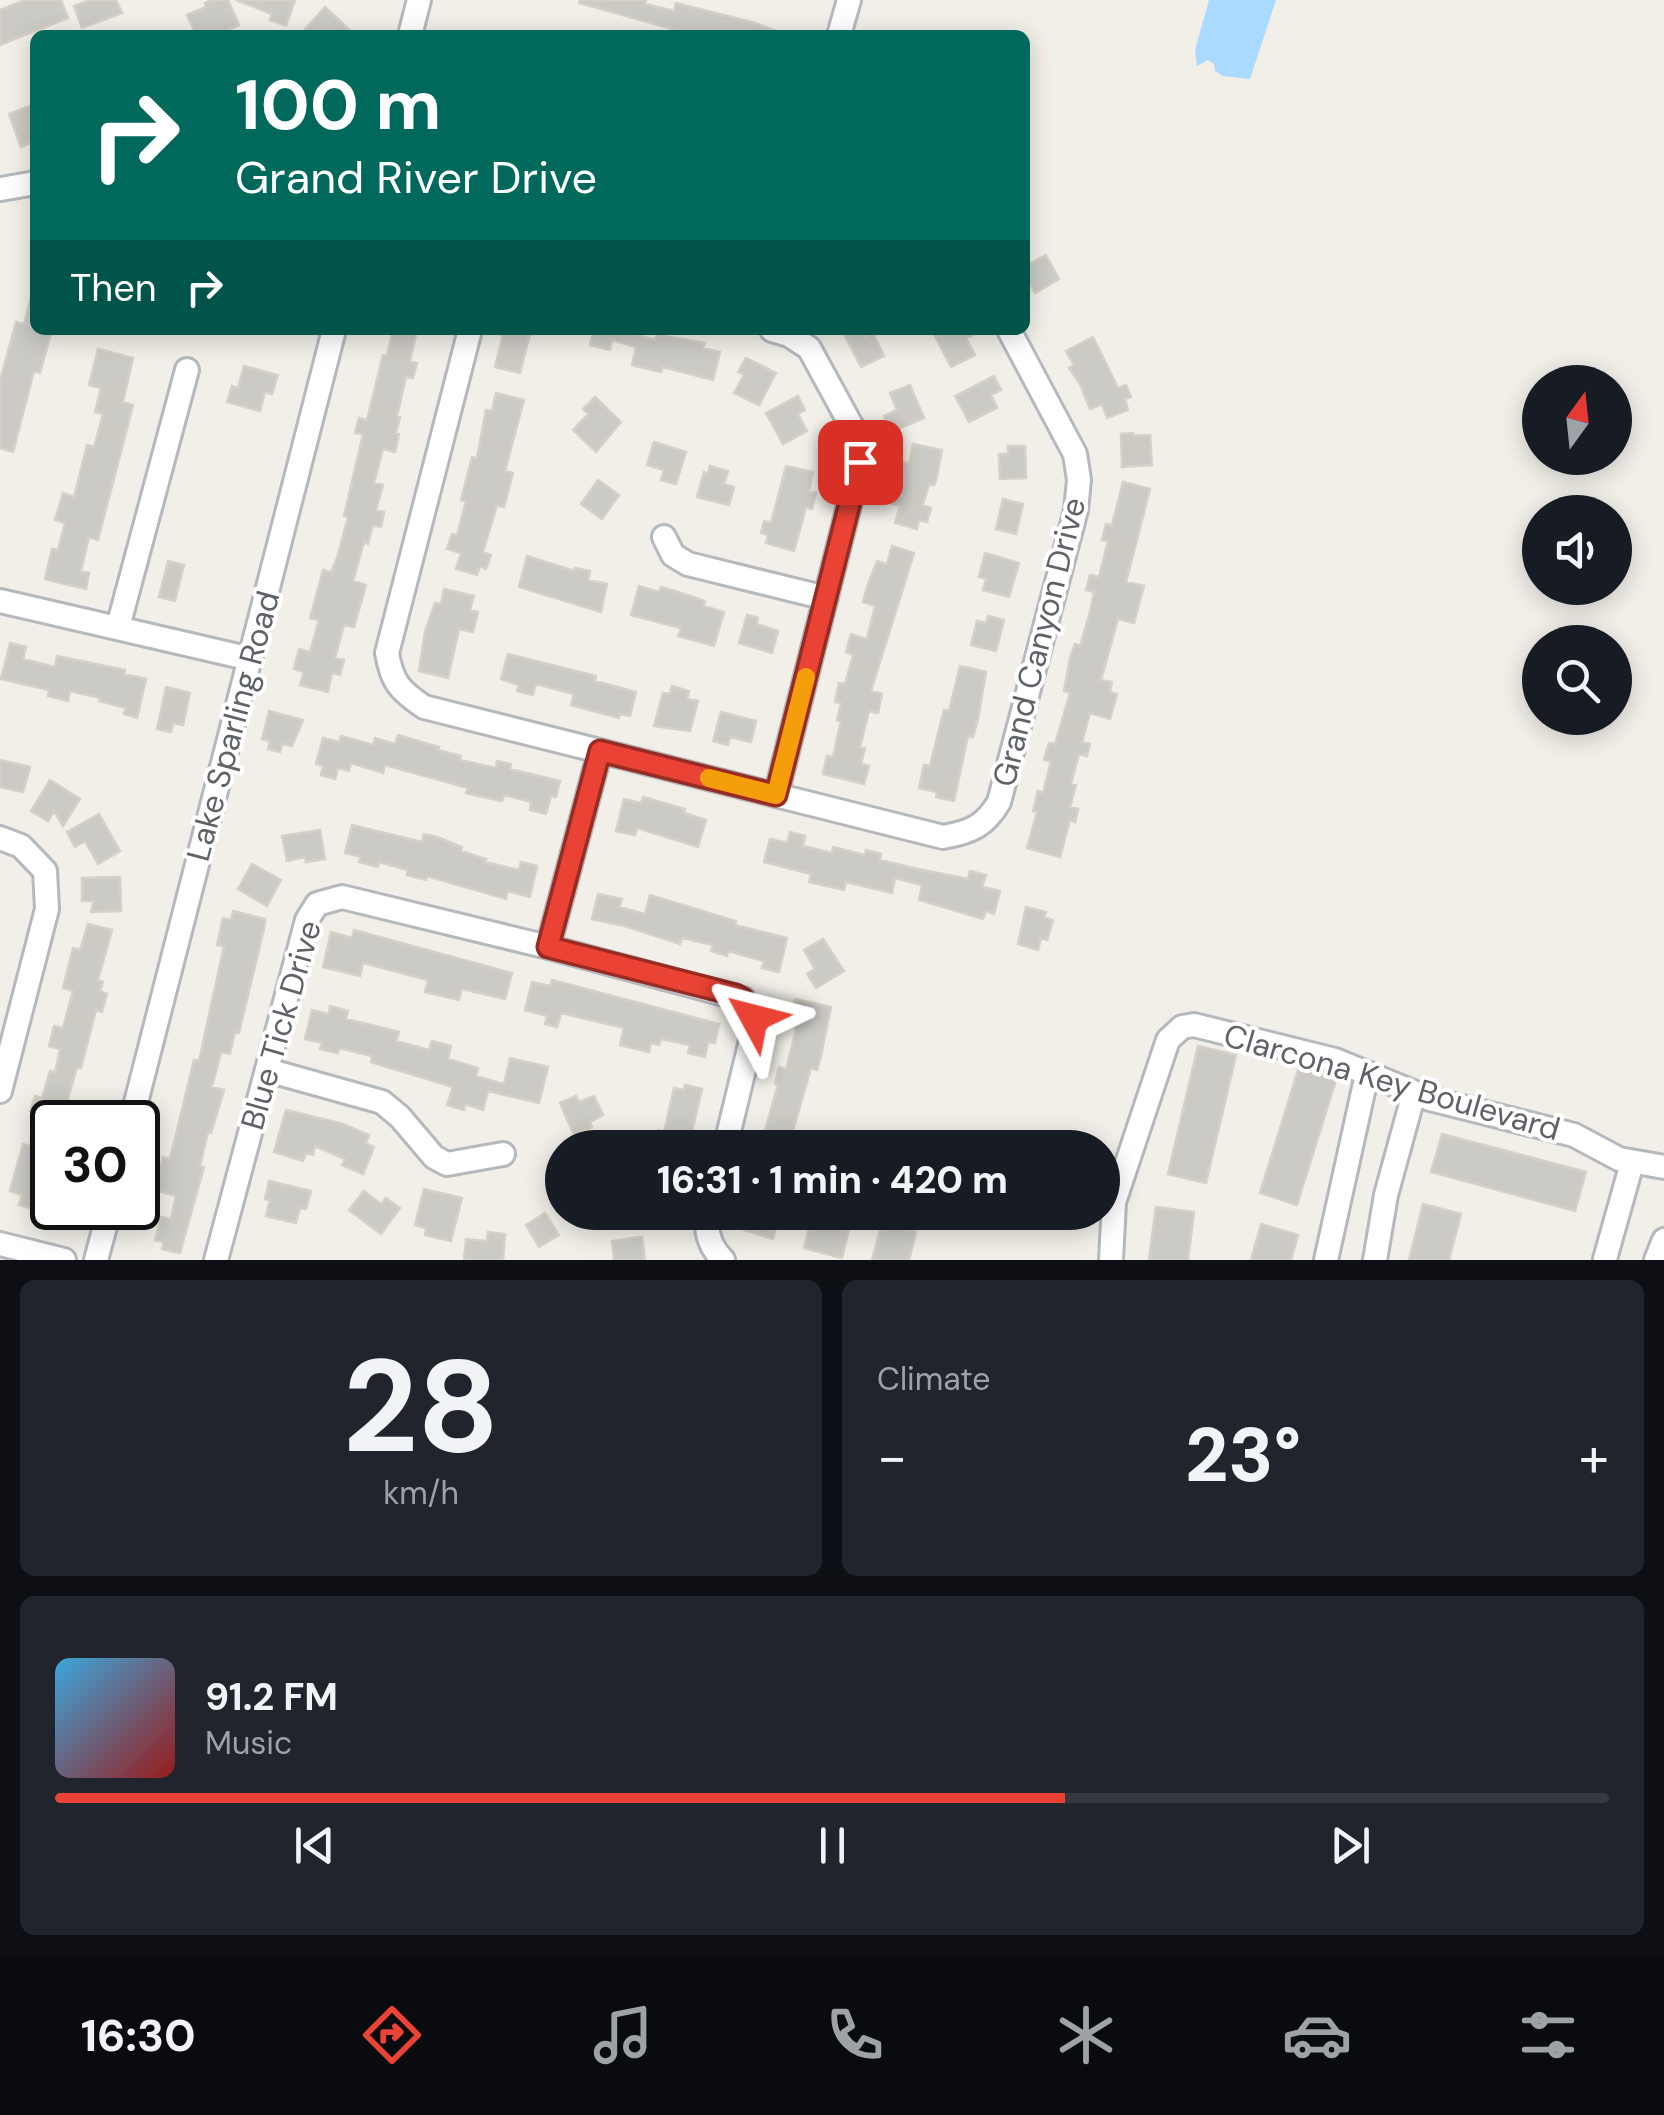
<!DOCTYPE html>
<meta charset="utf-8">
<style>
body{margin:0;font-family:"DM Sans",sans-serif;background:#20242c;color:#f1f3f6;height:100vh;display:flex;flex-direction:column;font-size:38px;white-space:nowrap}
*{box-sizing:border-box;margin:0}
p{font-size:32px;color:#9ea1a6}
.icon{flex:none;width:55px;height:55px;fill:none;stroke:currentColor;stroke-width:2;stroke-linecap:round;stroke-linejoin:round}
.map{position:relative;height:1260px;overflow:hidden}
.side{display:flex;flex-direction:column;gap:20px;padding:20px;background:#0d0f14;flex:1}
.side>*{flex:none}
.guide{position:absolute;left:30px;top:30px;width:1000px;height:305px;border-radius:15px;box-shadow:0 5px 25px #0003;background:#00695c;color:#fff;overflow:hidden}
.needle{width:65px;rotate:15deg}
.buttons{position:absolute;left:1522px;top:365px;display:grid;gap:20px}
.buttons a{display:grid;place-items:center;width:110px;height:110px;border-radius:50%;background:#171b24;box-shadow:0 5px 25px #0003;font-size:50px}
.speed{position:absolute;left:30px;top:1100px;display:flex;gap:20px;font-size:50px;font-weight:700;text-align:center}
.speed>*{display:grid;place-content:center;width:130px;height:130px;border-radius:50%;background:#171b24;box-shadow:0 5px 25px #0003;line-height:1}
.speed .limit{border:5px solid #111;border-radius:15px;background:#fff;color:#111}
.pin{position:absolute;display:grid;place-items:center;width:85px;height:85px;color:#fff;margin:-42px;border-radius:20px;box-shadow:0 5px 15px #0006}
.me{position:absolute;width:110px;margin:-55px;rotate:308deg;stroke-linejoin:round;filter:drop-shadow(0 0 8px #0008)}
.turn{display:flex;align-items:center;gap:35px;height:210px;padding:0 40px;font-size:45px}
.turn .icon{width:130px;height:130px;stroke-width:2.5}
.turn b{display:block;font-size:70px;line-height:85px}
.then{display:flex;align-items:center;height:95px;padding:0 40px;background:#0003;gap:20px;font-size:38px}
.big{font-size:75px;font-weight:800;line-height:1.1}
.side .widget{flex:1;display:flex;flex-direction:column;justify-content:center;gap:15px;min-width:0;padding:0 35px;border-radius:15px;background:#20242c}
.side .dial{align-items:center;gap:0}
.dial b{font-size:130px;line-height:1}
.song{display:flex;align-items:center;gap:30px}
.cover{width:120px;height:120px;border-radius:15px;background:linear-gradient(135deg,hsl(200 70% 55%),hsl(0 70% 35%))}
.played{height:10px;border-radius:5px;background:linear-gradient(90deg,#ea4335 65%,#363941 65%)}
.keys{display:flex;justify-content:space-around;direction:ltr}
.heat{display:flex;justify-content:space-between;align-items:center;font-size:55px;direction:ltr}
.side .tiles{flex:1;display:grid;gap:20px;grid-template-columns:1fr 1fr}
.widget:last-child{grid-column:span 2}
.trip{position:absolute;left:545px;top:1130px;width:575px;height:100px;border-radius:50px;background:#171b24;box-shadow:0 5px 25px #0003;font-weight:800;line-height:100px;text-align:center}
.dock{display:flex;height:160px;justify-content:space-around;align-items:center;background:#090b0e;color:#9ea1a6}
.dock .icon{width:70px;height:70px}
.dock .selected{color:#ea4335}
.dock b{font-size:45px;color:#f1f3f6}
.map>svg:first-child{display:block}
.water{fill:#aadaff}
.building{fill:#cccac5;stroke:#d6d1c6;stroke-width:2.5}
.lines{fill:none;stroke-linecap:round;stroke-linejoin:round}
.minor-casing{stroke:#b5b8bc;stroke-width:28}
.minor{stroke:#fff;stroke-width:22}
.route-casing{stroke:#982c22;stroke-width:25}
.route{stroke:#ea4335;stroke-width:18}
.slow{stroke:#f59e0b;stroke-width:18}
.labels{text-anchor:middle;stroke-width:8;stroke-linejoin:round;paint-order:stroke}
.street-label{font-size:32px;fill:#5f6368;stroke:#fff}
</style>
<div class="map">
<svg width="1664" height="1260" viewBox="0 0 1664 1260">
<rect width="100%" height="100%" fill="#f1efe8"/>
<path class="water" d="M1209,0H1276L1250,79L1223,76L1215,71L1214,64L1208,60L1197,66L1195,50Z"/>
<path class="building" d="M25,0H61L68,18L0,45V10Z
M90,0H116L122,13L82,28L74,6Z
M212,0H228L239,25L217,35H196L187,15L206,7L205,3Z
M236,0H295L286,26L270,20L272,14Z
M580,0H646L645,4L674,11L676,3L755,23L779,32L778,35H694L579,3Z
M325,7L355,35H300Z
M35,104V141L21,147L9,114Z
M1046,255L1059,279L1035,293L1025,275V266Z
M31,297H35V330H52L40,373L34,371L13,452L0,448V381L16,322L24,324Z
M393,330H417L410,361L417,363L413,378L406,377L397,416L400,417L396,433L399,434L395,452L383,449L374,483L383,485L376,510L384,512L381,527L373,525L368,544L364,542L353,581L366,585L354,627L344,625L335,658L344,660L340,675L332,673L328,692L300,685L304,672L294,669L299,649L310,652L319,620L310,618L314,604L323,570L331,572L337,558L348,517L344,516L363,434L355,433L359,418L367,420L383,355H387Z
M504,330H531L520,373L495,367Z
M594,330H615L655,340L657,335L705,343L703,348L720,352L713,380L663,367L661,372L632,365L636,347L612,340L610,350L590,345Z
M842,330H862L865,337L873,333L884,356L861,367Z
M947,330H983L966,338L975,355L951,367L935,336Z
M1093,337L1118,388L1126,385L1131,397L1125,399L1128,410L1107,418L1102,404L1090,409L1080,384L1069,368L1074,365L1066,351Z
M98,349L133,358L123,402L133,405L98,540L89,537L81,571L89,573L86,589L45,579L52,549L58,550L65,523L55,520L63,493L74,497L87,445L94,447L103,414L95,412L101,388L89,385Z
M746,358L776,373L759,405L734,393L744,375L738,372Z
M244,366L278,375L272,394L265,392L260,411L227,402L232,386L238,388Z
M994,376L1001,390L991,395L997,408L969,422L955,396Z
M910,385L924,418L891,432L884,416L897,410L890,393Z
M496,393L524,400L505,471L513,473L504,507L497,505L483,552L491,555L486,569L480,566L477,575L456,569L461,553L447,549L452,534L457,535L466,501L461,500L472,457L477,458L486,410L492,411Z
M798,396L805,410L798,414L807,431L783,444L766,413Z
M595,397L621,422L596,452L573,430L588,414L583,409Z
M1133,433V436L1150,435L1152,465L1122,467L1121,434Z
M654,442L686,452L676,484L661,480L664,470L647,465Z
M913,444L942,450L936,481L934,485L929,484L923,505L931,508L927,522L919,520L917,529L895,523L900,506L887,502L892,486L898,488L903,462L909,464Z
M1008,446H1025L1026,478L1000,479L999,454H1008Z
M710,466L728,471L724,484L734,487L729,505L697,497L704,472L708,474Z
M786,466L813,472L809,492L816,493L812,509L806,507L794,551L766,543L768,535L761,533L764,521L771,523Z
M598,480L619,495L602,519L581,504Z
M1123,482L1150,489L1126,582L1144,586L1134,623L1118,619L1101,680L1112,682L1110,692L1117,694L1110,719L1090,713L1082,742L1090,744L1087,756L1079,754L1071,784L1076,785L1070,807L1078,809L1075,822L1070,820L1060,857L1027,848L1037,812L1033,811L1038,791L1043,793L1051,761L1044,760L1049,743L1055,744L1070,693L1064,691L1070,658L1075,644L1080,646L1090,612L1094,592L1086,590L1090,575L1099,577L1108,541L1102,540L1106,524L1112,525Z
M1003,499L1023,504L1016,534L996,529Z
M892,546L914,553L871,691L882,694L878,713L869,711L860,747L865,748L861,764L869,766L864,784L823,774L827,756L833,757L841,721L837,720L841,703L835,702L839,683L845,684L853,655L846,652L851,634L867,639L875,606L863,602L867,587L877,561L887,564Z
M985,553L1019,563L1009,597L983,590L986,579L979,577Z
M527,556L574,571L575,568L590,571L588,580L607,584L601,612L519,587Z
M168,561L184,565L175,601L159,597Z
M639,586L659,592L661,587L678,592L705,601L704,606L724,612L714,646L678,636L681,628L631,615Z
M444,589L474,596L470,610L478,612L473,632L459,629L448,678L419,671L425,632L435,603L441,604Z
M747,615L758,618L757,624L778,631L772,653L739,643Z
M988,616L1004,620L996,651L971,645L977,621L986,623Z
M10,643L26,647L23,659L55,667L57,656L125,670L124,674L146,679L137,718L124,714L126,708L99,701L100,698L70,691L68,701L48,696L49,690L1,679Z
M508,654L596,676L595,681L636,692L630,716L620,714L619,718L571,705L574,694L536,684L533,695L517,691L519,685L501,679Z
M960,666L986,672L978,719L973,737L968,736L954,801L936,797L937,792L919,788L924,765L930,766L944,710L949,711Z
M672,686L689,691L687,699L698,701L690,731L654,726L663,693L670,694Z
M166,687L190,693L183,725L173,723L171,732L157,729Z
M269,711L303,720L292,746L282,744L280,752L268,749L270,741L262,739Z
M721,712L756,721L751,742L730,737L728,745L713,741Z
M398,735L439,747L438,750L461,756L460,760L496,768L497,761L511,764L510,769L560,781L556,797L551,796L546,814L530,810L531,802L504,795L502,801L466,793L468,788L385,765L383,773L351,763L349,771L338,768L335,779L321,775L323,766L316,764L323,738L339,742L341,736L373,745L375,738L395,744Z
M0,760L30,767L23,792L0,787Z
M50,780L80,799L63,826L54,811L48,821L31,811Z
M643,797L685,809L684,813L706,820L698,847L637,828L635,835L616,831L624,799L641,803Z
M99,814L120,851L98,864L85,841L75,847L67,832Z
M352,825L422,842L424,834L437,837L462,847L461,851L486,859L485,862L519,870L521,862L537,866L530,897L507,891L506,899L427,876L426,880L407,875L408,870L379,862L378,867L359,862L361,857L345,853Z
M320,830L325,859L306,862L305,857L287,861L282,836Z
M790,832L805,836L803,846L832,853L833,847L865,855L866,850L881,854L880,860L918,869L968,879L970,871L986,875L982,887L1000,891L994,914L986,911L983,919L919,900L922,885L895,878L892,893L846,882L844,890L809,882L811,874L764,862L770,839L787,843Z
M252,864L281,880L267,906L238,889Z
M120,877L121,911L91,912L94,901H82V878Z
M598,894L622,899L619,907L645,914L650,895L736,921L735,925L787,938L779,972L762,968L764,961L728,951L727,956L711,951L713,945L682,938L680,944L625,926L592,919Z
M1026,907L1046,912L1044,917L1053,920L1047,940L1041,938L1038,950L1018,944Z
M233,911L265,919V924L239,1033L235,1032L230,1054L221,1052L212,1087L224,1090L211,1133L208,1132L200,1166L204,1167L180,1253L162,1249L164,1242L155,1240L161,1217L171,1219L176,1196L155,1190L163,1157L170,1159L194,1060L199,1061L224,946L217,945L223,918L231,920Z
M88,924L112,930L98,980L103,982L100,991L107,994L102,1012L96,1010L81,1068L77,1067L62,1120L52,1118V1178L47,1196L52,1198L50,1214L19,1205L22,1195L10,1191L23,1144L33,1147L41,1114L30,1111L35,1096L42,1098L50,1071L55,1073L60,1049L49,1046L54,1026L63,1028L73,991L63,988L73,948L80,950Z
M354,930L512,973L505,999L462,989L459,1000L425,992L428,980L363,963L360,976L323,967L331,932L352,938Z
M823,939L844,971L816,988L807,974L815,969L804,950Z
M552,980L719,1024L715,1043L708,1042L705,1057L688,1053L690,1045L661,1039L659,1045L651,1043L649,1052L620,1045L624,1028L561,1013L557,1027L545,1024L547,1016L525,1010L532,982L550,986Z
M795,999L831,1007L821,1056L817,1070L811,1068L788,1148H760L778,1085L775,1084L779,1067L786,1069L795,1034L797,1019L791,1017Z
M330,1006L348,1011L346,1019L399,1032L396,1041L429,1050L432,1041L451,1046L448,1059L478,1068L476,1076L504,1084L510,1058L548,1067L539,1103L488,1091L483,1110L465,1104L464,1110L447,1105L453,1087L371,1062L372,1056L339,1048L338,1053L320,1049L322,1043L305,1039L312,1010L329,1014Z
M1198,1046L1236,1055L1206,1183L1168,1174Z
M1299,1067L1337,1077L1297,1205L1260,1193Z
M685,1085L702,1089L688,1148H653L658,1130L664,1132L674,1088L684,1090Z
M576,1096L579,1102L594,1096L603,1115L590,1122L592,1127L574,1135L560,1103Z
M286,1110L343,1124L369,1135L366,1143L374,1147L363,1174L342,1165L345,1159L315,1146L313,1155L306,1153L303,1161L274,1152Z
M1442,1134L1586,1172L1575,1211L1431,1172Z
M269,1181L311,1191L306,1209L300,1208L296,1223L266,1216L270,1200L265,1199Z
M424,1189L462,1198L451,1241L425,1235L426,1228L415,1225Z
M364,1191L381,1204L386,1198L400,1208L381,1234L349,1210Z
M1423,1204L1461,1214L1449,1260H1409Z
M1156,1207L1194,1212L1188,1260H1149Z
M748,1212H779L773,1239L744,1230Z
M813,1212L851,1221L842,1258L804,1248Z
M545,1213L559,1235L539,1247L526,1225Z
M882,1223L916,1232L909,1260H872Z
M1261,1224L1298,1235L1291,1260H1251Z
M488,1232L505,1234L503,1260H464L466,1239L487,1241Z
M642,1237L645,1260H614L612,1241Z"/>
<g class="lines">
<g class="minor-casing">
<path id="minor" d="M410,35L419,0
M839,35L849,0
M1,189L35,183
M470,330L387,653C392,682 399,690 424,707L943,837C971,832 985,826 999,802L1076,510L1079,480L1075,454L1009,330
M772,330L789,335L809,348L857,436L860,462L776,795
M664,537L673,555L688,564L826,598
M0,601L251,659
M118,627L187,370
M0,838L21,846L45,871L47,909L0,1091
M548,947L600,751
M267,1070L382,1102L400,1117L434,1157L447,1164L503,1154
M131,1122L334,330
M709,1212C704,1231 710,1247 723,1260
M0,1244L64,1260
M1605,1259L1632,1163
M96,1260L110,1208
M216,1260L307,920L317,904L342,897L548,947L743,999L754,1018V1028L725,1148
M1111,1260L1114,1202L1168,1040L1182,1027L1194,1025L1335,1060L1430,1099L1574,1135L1619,1159L1664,1167
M1326,1260L1367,1074
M1375,1260L1386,1195L1414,1093
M1656,1260L1664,1240"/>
</g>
<use href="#minor" class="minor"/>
</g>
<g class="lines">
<g class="route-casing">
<path id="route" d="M754,1018L743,999L736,995L548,947L600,751L776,795L860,462"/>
</g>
<use href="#route" class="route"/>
<path class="slow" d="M709,778L776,795L806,677"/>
</g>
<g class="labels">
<g class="street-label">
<text transform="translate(1039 642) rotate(-76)" y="11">Grand Canyon Drive</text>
<text transform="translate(233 726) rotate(-75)" y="11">Lake Sparling Road</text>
<text transform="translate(281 1025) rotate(-74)" y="11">Blue Tick Drive</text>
<text transform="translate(1392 1082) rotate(16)" y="11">Clarcona Key Boulevard</text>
</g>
</g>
</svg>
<div class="buttons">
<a><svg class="needle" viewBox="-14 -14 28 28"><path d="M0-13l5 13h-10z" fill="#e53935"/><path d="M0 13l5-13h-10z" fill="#9ea1a6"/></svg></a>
<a><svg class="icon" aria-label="sound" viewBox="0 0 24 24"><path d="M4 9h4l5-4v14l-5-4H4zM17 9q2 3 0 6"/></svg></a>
<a><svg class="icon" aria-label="search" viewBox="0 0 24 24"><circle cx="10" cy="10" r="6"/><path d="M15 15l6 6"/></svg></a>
</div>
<div class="speed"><div class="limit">30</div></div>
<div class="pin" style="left:860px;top:462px;background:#d93025"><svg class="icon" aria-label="arrive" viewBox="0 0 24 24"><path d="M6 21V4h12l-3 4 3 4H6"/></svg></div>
<svg class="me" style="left:754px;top:1018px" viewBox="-20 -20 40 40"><path d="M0-17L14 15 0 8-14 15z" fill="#ea4335" stroke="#fff" stroke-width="4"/></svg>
<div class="trip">16:31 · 1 min · 420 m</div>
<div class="guide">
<div class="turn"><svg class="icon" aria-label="right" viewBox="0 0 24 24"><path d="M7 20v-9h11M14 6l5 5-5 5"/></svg><div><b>100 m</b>Grand River Drive</div></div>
<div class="then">Then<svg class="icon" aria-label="right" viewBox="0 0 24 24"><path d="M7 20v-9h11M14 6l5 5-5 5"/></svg></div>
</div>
</div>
<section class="side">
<div class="tiles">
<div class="widget dial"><b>28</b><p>km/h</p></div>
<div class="widget"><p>Climate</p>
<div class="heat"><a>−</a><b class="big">23°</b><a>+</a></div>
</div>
<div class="widget">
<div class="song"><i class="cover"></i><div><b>91.2 FM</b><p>Music</p></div></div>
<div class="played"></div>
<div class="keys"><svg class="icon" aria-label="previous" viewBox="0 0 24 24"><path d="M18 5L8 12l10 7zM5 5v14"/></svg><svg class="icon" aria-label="pause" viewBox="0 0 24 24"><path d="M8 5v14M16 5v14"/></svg><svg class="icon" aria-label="next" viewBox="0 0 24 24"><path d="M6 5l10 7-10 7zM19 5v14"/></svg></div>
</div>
</div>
</section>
<nav class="dock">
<b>16:30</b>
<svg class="icon selected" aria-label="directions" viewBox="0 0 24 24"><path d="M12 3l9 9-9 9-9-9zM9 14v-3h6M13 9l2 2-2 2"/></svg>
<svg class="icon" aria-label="music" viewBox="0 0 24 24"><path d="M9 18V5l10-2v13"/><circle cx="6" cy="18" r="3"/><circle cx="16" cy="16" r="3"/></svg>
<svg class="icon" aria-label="phone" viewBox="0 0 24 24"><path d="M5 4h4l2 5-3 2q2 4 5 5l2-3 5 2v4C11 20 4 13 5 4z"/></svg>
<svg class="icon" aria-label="climate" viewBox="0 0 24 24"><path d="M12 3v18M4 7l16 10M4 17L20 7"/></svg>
<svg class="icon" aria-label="car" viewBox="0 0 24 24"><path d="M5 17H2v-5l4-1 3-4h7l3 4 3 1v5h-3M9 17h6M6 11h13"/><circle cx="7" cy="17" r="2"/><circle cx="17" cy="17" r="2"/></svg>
<svg class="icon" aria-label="filters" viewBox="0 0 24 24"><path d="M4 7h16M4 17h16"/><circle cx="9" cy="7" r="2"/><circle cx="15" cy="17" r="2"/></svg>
</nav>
